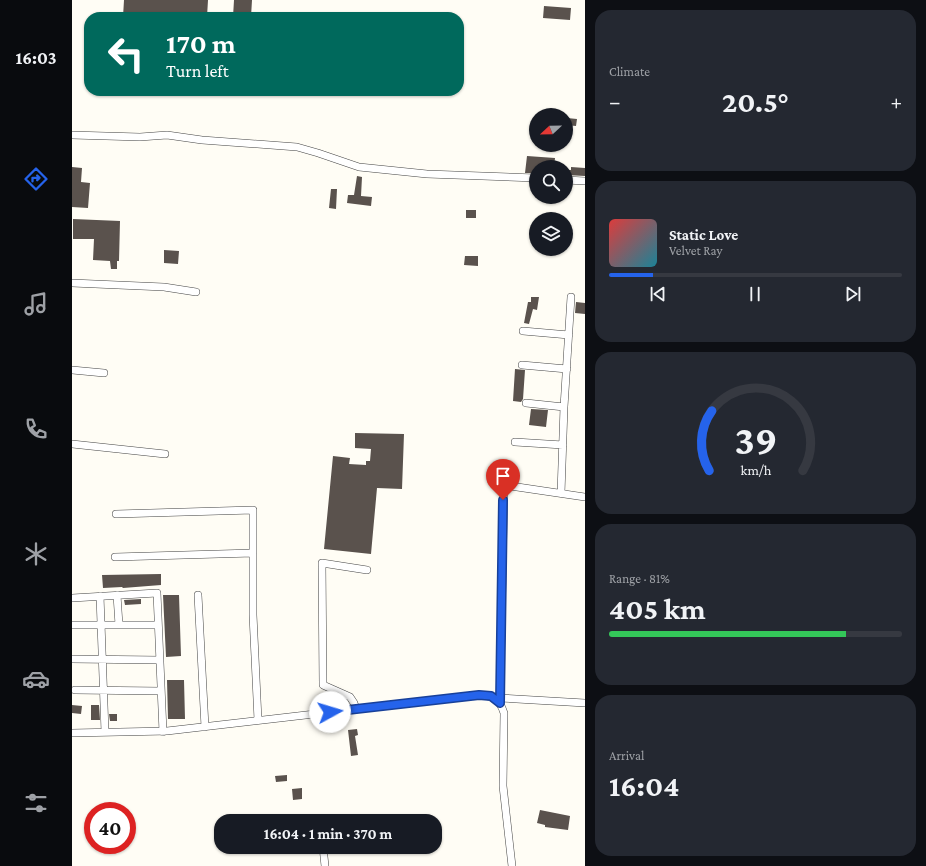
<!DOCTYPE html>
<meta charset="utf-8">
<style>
body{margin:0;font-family:"Crimson Pro",serif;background:#242831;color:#f1f3f6;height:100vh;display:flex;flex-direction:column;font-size:15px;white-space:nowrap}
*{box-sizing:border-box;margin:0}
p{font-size:13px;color:#9ea1a6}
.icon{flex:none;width:22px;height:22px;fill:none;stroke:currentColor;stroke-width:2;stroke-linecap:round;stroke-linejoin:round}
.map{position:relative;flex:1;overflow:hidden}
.sheet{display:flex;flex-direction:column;gap:10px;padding:10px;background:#0d0f14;width:341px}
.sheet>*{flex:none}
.hud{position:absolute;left:12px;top:12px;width:380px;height:84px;border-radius:16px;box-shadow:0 1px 3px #0004;background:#00695c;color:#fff;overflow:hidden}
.needle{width:26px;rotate:248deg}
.controls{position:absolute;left:457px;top:108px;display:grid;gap:8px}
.controls a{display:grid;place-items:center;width:44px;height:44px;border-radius:50%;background:#171b24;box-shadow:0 1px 3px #0004;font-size:20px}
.speed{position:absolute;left:12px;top:802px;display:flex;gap:8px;font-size:20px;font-weight:700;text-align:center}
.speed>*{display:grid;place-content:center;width:52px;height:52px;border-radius:50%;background:#171b24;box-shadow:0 1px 3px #0004;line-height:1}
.speed .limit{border:6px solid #d22;background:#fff;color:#111}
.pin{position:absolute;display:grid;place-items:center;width:34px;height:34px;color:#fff;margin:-41px -17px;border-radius:50% 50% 50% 0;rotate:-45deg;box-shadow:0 0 4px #0007}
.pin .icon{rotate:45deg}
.me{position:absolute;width:44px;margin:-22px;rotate:84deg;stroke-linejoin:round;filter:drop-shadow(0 0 3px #0008)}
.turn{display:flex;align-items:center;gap:14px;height:84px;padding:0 16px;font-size:18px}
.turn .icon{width:52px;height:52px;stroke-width:2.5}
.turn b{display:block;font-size:28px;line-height:34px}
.big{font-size:30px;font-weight:700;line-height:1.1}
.sheet .tile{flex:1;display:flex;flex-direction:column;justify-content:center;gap:6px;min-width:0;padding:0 14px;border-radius:16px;background:#242831}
.sheet .dial{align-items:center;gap:0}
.dial svg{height:104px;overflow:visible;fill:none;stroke:#363941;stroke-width:7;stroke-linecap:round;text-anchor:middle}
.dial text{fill:#f1f3f6;stroke:none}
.song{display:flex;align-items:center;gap:12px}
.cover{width:48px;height:48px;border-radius:6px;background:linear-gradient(135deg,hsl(0 70% 55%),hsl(190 70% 35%))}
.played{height:4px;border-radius:2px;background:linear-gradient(90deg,#2563eb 15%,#363941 15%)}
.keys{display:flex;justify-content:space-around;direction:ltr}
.heat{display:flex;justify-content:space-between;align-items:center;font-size:22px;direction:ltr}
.charge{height:6px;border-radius:3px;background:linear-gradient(90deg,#34c759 81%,#363941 0)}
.trip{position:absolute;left:142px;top:814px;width:228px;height:40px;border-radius:16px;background:#171b24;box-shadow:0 1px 3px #0004;font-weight:700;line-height:40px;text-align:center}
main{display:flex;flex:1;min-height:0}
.dock{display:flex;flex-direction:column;width:72px;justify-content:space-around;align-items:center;background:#090b0e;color:#9ea1a6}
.dock .icon{width:28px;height:28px}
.dock .selected{color:#2563eb}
.dock b{font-size:18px;color:#f1f3f6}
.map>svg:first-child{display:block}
.building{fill:#5a524d}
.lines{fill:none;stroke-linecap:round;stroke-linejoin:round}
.minor-casing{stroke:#444;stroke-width:8}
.minor{stroke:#fff;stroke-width:7}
.route-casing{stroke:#184099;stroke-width:10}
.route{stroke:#2563eb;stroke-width:7}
</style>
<main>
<nav class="dock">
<b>16:03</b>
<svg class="icon selected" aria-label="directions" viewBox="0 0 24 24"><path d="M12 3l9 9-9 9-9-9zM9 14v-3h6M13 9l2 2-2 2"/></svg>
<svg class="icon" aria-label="music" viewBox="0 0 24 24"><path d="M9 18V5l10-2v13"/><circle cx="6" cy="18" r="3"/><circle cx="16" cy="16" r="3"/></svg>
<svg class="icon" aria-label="phone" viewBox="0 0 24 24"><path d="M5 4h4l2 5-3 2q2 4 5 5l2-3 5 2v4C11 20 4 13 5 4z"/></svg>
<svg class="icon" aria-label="climate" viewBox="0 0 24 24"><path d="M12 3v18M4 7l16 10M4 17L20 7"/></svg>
<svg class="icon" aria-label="car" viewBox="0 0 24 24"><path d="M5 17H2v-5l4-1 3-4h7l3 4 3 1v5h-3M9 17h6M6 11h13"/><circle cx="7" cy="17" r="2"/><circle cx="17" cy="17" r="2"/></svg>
<svg class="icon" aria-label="filters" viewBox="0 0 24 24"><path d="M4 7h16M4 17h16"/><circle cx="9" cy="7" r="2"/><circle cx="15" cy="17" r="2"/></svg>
</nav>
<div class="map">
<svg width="513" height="866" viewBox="0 0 513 866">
<rect width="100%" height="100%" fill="#fffdf5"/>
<path class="building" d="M52,0H136L135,17H51Z
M162,0H180L179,17H161Z
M472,6L499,8L498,20L471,18Z
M495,118L505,119L504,126L494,125Z
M455,156L483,158L482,167H464V173H453Z
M0,167L10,168L9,182L18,183L16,208L0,207Z
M499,167L513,168V176L494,175V170H499Z
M285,176L290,177L289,196L300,197L299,206L275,203L276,195H282Z
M259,189H265L264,209L257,208Z
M394,210H404V218H394Z
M1,219L48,221L47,261H45V269H39L38,261L21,260L22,239H1Z
M92,250L107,251L106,264L92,263Z
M393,256H406V266L392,265Z
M459,297H467L465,310L461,309L457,324L452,323L456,302H459Z
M504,302L513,303V314L503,313Z
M443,369L453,370L451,399L449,402L441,401Z
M459,409L476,410L474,427L457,425Z
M283,433L332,434L330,489L305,488L299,554L252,549L261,456L278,458L277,464L294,465V461H298L299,449L283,448Z
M89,574V585L51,588L50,587L31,588L30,575Z
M91,595H107L109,656L94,657Z
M69,599V604L53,605L52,600Z
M95,680H112L113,719H96Z
M0,705L10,706L9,714L0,713Z
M19,705H27L28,720H19Z
M37,714H45V721H38Z
M285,729L286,735L283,736L286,755L279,756L276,730Z
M215,775V781L204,782L203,776Z
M230,788V799L221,800L220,789Z
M468,810L498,816L496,830L473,827V825L465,823Z"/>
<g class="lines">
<g class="minor-casing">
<path id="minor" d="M0,135L68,137L95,135L130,140L225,147L246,153L287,167L355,174L464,178
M494,180L513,181
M0,283L92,287L124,292
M451,331L497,335
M450,365L495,369
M0,370L32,373
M454,403L492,407
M443,442L491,445
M0,444L93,454
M489,493L492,407L499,297
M44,514L181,510V615L186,720
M43,557L181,553
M45,595L47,625
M126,595L133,727
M28,596L33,732
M0,598L85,593L91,732
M0,625H86
M0,659L88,660
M3,690L89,691
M428,698L513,703
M428,703L432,485L513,497
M284,709L282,703L278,697L251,685L250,563L295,570
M0,733L95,731L407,695C422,696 427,698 432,713L431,786L440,866
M251,847L253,866"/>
</g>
<use href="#minor" class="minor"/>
</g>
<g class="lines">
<g class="route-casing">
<path id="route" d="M258,712L407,695L419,696L428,703L431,500"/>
</g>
<use href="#route" class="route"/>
</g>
</svg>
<div class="controls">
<a><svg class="needle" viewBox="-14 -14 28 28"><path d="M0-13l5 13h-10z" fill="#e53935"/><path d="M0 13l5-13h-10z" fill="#9ea1a6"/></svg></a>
<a><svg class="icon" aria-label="search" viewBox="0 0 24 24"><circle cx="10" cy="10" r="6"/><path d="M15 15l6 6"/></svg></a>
<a><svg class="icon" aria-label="layers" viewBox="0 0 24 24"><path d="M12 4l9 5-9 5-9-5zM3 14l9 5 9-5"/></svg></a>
</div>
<div class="speed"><div class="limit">40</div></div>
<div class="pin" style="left:431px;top:500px;background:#d93025"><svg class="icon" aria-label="arrive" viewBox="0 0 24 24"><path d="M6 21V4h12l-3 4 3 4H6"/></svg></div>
<svg class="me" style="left:258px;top:712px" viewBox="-20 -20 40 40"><circle r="19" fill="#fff"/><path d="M0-13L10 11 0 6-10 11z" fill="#2563eb"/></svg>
<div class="trip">16:04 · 1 min · 370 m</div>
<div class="hud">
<div class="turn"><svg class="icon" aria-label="left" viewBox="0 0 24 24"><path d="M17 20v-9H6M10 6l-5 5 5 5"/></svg><div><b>170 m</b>Turn left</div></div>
</div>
</div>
<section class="sheet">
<div class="tile"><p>Climate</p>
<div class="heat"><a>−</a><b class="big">20.5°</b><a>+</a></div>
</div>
<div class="tile">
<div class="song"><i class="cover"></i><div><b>Static Love</b><p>Velvet Ray</p></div></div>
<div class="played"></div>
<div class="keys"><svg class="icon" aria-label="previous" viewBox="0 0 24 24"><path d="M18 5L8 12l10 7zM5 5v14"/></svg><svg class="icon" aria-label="pause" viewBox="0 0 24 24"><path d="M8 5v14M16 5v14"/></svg><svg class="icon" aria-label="next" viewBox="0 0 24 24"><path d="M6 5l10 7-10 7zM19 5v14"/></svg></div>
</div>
<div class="tile dial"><svg viewBox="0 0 100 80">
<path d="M14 69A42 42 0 1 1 86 69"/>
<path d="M14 69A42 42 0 0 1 16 23" stroke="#2563eb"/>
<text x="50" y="56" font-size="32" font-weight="700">39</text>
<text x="50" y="72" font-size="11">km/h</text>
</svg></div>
<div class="tile"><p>Range · 81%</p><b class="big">405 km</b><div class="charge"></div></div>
<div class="tile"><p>Arrival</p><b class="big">16:04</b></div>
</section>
</main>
